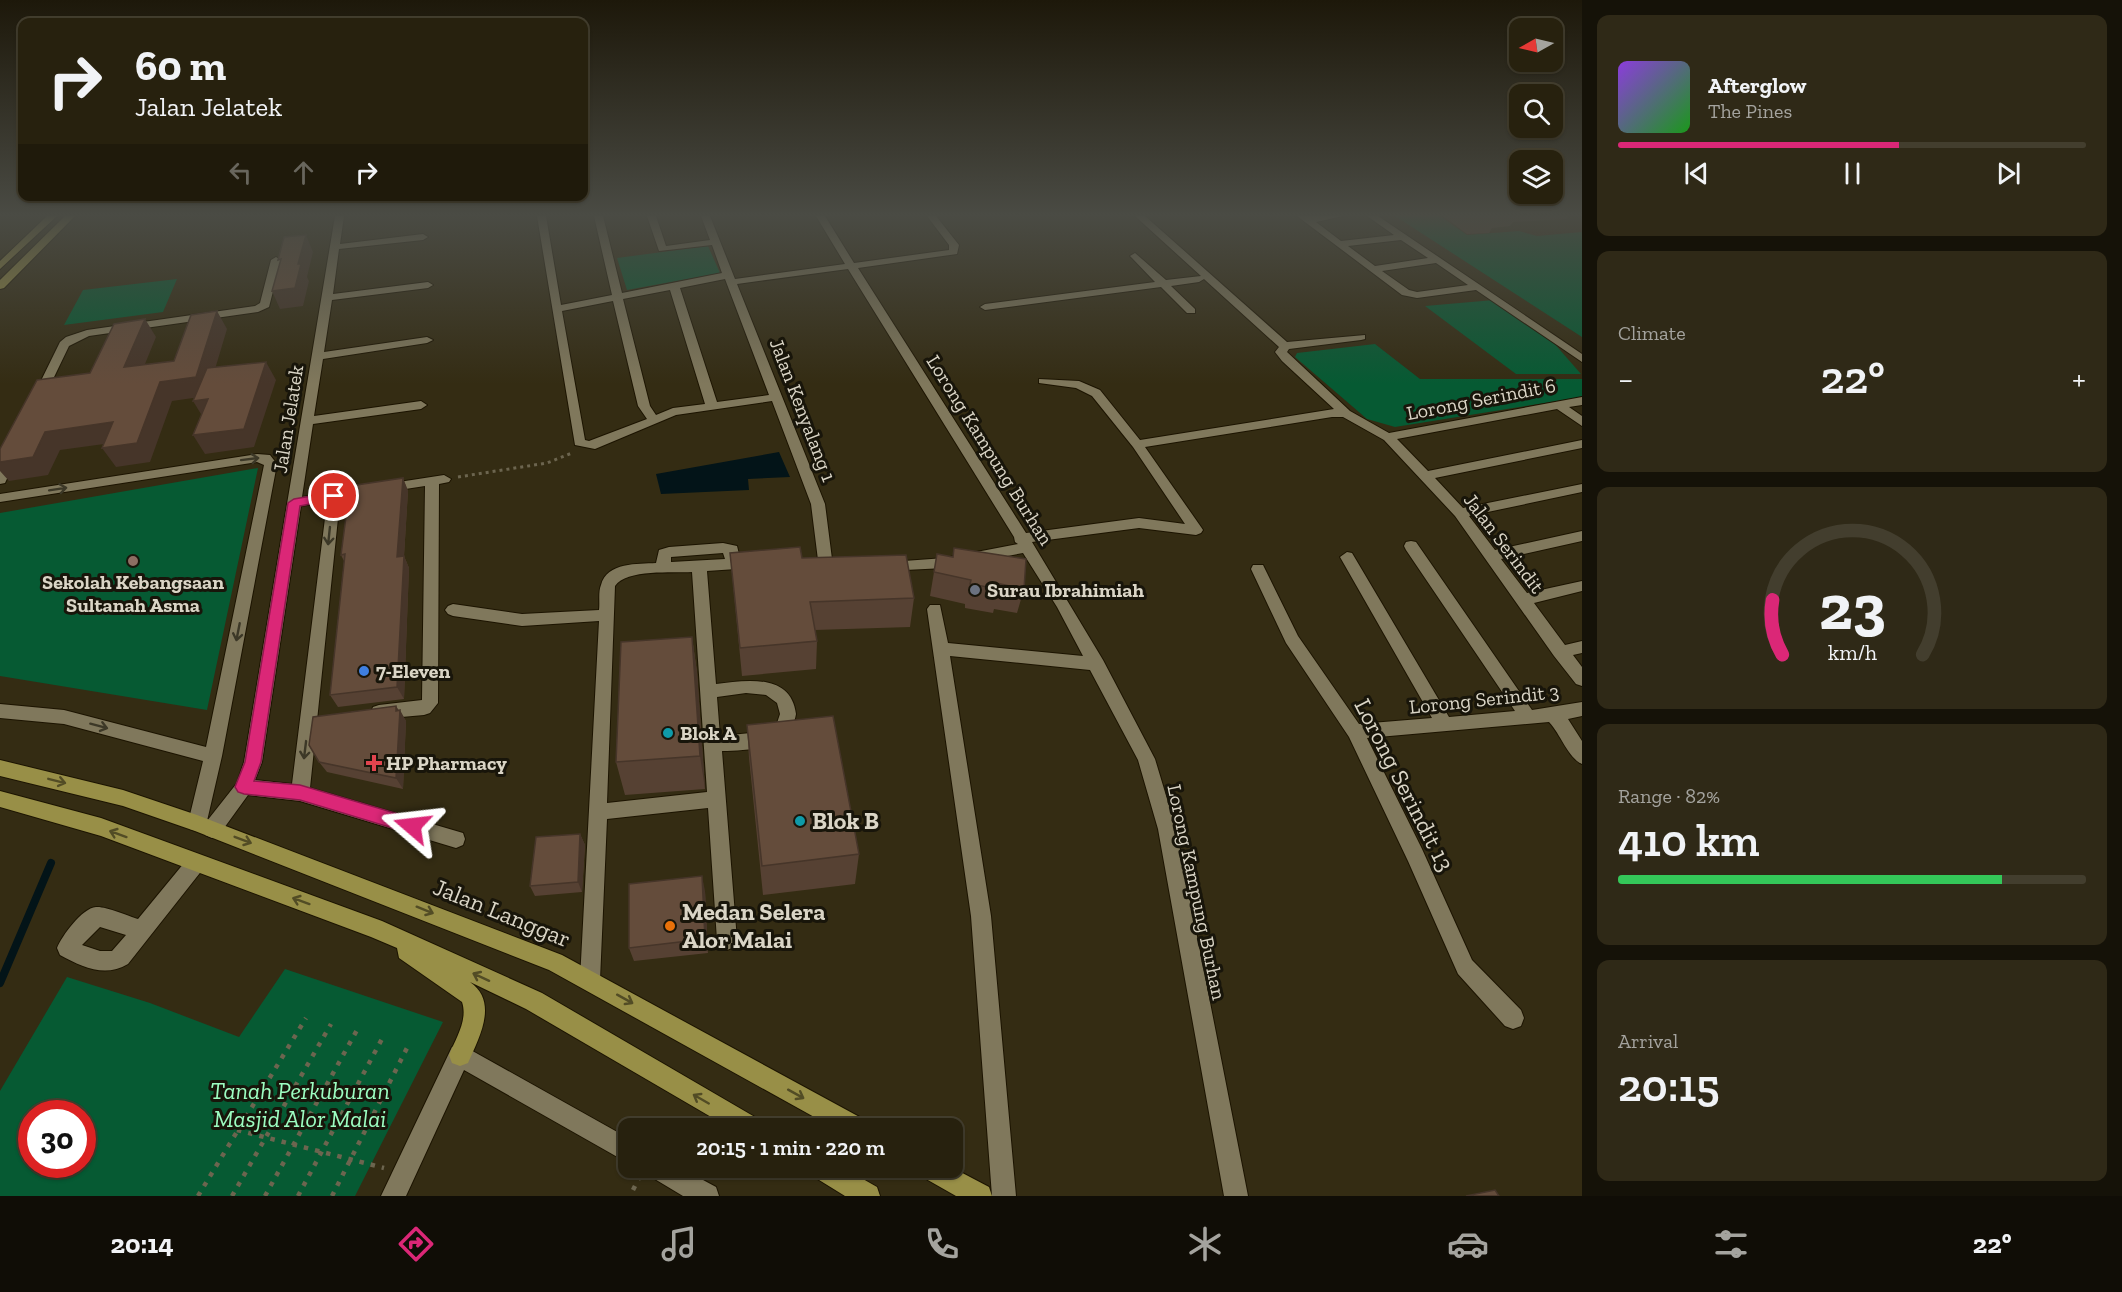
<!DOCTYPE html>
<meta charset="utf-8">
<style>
body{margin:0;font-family:"Zilla Slab",serif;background:#2f2917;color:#f1f3f6;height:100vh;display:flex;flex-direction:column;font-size:22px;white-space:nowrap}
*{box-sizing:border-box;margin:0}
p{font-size:20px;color:#a4a39e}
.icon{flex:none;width:33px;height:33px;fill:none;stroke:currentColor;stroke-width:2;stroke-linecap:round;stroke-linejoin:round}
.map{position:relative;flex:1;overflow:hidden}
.side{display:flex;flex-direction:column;gap:15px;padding:15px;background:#151208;width:540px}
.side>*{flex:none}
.top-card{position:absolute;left:18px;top:18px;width:570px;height:183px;border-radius:12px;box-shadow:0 2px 4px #0004,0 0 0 2px #433e2e;background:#27210e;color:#f1f3f6;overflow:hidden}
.needle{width:39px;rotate:262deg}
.fabs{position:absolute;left:1509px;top:18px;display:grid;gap:12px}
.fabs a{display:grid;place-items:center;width:54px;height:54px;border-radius:12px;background:#27210e;box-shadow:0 2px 4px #0004,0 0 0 2px #433e2e;font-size:30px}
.speed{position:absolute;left:18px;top:1100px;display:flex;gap:12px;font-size:30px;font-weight:700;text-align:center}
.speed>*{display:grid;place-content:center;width:78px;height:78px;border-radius:50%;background:#27210e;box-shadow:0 2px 4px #0004,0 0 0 2px #433e2e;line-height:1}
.speed .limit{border:9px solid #d22;background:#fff;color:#111}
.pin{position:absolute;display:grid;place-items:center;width:51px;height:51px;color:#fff;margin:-26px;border:3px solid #fff;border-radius:50%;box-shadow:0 2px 6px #0007}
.me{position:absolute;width:66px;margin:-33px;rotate:287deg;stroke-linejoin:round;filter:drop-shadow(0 0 4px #0008)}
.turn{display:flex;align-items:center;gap:21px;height:126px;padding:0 18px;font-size:27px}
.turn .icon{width:78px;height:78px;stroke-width:2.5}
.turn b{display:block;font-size:42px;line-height:51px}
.lanes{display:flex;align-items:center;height:57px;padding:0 18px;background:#0003;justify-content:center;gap:30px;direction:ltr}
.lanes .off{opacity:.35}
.big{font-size:45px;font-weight:600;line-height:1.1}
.side .card{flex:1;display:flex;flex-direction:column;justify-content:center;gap:9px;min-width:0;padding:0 21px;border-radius:12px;background:#2f2917}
.side .dial{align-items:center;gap:0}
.dial svg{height:156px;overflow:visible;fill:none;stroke:#433e2e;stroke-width:7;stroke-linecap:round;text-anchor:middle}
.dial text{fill:#f1f3f6;stroke:none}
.song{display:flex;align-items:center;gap:18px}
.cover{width:72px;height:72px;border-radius:9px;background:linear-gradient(135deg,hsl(270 70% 55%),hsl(120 70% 35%))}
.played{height:6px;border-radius:3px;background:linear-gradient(90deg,#db2777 60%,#433e2e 60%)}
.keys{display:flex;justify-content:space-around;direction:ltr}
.heat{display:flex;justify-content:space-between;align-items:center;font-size:33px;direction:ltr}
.charge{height:9px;border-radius:4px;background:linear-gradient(90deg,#34c759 82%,#433e2e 0)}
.trip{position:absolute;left:618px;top:1118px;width:345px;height:60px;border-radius:12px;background:#27210e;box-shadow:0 2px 4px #0004,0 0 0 2px #433e2e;font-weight:600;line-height:60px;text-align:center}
.tab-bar{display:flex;height:96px;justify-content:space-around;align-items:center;background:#100d06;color:#a4a39e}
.tab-bar .icon{width:42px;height:42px}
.tab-bar .selected{color:#db2777}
.tab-bar b{font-size:27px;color:#f1f3f6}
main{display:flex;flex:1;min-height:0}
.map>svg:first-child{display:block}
.green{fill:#065a33;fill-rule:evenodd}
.water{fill:#031418}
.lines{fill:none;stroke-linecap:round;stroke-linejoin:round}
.stream{stroke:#031418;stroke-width:8}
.minor-casing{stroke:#1c1400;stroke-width:2}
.major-casing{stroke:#1c1400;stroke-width:2}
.path-far1{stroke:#6c654f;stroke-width:3;stroke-dasharray:3 4;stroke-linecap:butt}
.path{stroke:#6c654f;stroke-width:4.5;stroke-dasharray:4.5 7;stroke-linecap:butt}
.minor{fill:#80785c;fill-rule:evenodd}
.major{fill:#988f47;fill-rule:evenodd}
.wall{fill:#564133}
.shaded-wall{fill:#463529}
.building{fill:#644c3b;stroke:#463529;stroke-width:1.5}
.oneway{stroke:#3c3827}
.oneway2{stroke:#524c25}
.route{fill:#db2777;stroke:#8e194d;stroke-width:1.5}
.education-dot{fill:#8d6e63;stroke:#18150a;stroke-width:2}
.worship-dot{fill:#6b7280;stroke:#18150a;stroke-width:2}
.shop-dot{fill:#3f7fe0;stroke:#18150a;stroke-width:2}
.culture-dot{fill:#0f9aa8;stroke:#18150a;stroke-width:2}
.health-dot{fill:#e0444e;stroke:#18150a;stroke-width:2}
.food-dot{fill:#e8710a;stroke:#18150a;stroke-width:2}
.labels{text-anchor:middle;stroke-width:6;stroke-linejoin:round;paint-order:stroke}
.street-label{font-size:20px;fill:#dad5c6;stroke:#18150a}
.poi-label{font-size:20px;font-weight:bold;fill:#dad5c6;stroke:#18150a;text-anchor:start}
.near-street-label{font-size:24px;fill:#dad5c6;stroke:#18150a}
.near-poi-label{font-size:24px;font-weight:bold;fill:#dad5c6;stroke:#18150a;text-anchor:start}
.near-park-label{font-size:24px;font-style:italic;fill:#9cfdc1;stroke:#18150a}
</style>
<main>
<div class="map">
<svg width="1582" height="1196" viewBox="0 0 1582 1196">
<rect width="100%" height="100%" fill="#342c13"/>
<path class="green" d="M1395,216H1440L1467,235L1519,231L1537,236L1582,232V337Z
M708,246L720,273L627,290L617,258Z
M177,279L163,312L64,325L83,290Z
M1494,300L1553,342L1581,374H1516L1425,306Z
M1375,344L1420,379H1582V397L1395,427L1367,419L1295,357L1297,353Z
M258,468L207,710L0,676V513Z
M285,969L443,1022L355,1196H0V1091L67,977L150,1003L239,1037ZM32,1113H82V1164H32Z"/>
<path class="water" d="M779,452L790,477L748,479L749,490L661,494L656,474Z"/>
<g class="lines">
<path class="stream" d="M0,983L51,863"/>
<g class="minor-casing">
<path id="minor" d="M335,216H344L340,244L423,234L428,237L423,240L339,249L333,294L428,282L433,285L428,288L332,300L324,352L427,337L433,340L427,343L323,359L314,416L421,401L427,405L421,409L313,424L302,497L444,475L451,479L449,482L439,484L438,703L430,713L424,715L379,719L373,717L371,712L373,707L379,705L422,700L425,486L340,499L310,788L463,833L465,839L463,845L456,848L300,801L248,795L219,835L212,838L205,835L203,829L197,831L190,829L188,823L203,761L64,724L0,718V704L64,710L206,747L264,465L257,462L0,502V494L257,454L270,455L277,464L222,756L207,821L237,783L244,762ZM327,502L292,784L255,780L262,762L301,506Z
M537,216H546L561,305L612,295L594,216H603L622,293L722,273L712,245L659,251L647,216H656L666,246L710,240L701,216H710L735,279L845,264L816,216H825L854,263L949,250V245L927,216H936L959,245L957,254L858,268L1026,533L1139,518L1185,524L1133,447L1092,396L1076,388L1039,383V379L1079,381L1100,390L1140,440L1334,409L1282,361L1275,352L1279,347L1204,279L1199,282L1171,286L1195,309V313H1187L1161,287L985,310L980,307L985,304L1155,282L1132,258L1130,256L1135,253L1166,280L1201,276L1135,216H1145L1287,342L1365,335V339L1361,340L1289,349L1287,352L1350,411L1389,433L1582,397V405L1569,407L1582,416V426L1557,409L1397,439L1428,471L1582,440V448L1435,478L1463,508L1582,484V492L1469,516L1495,550L1582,531V541L1501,559L1527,593L1582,581V591L1534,603L1565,645L1582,641V653L1573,655L1582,667V686L1576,684L1554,656L1455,516L1384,440L1343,417H1332L1145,447L1201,527L1203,530L1201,533L1196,535L1139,528L1032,542L1103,660L1155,759L1176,829L1248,1196H1224L1158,829L1138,760L1090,670L950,656L991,916L1016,1196H992L971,916L927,609L930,605H940L948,643L1083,656L1057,607L1023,553L945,568L885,571L883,567L890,562L945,558L1018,544L1015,542L1014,537L848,269L737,284L825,504L832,559L844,564L846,568L839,573L824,570L818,560L811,504L772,401L676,415L595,449L575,445ZM725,279L769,395L717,402L680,288ZM670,290L705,404L673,408L656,415L650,406L623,299ZM613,301L638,406L647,419L589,441L585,440L562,311Z
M1297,216H1343L1316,222L1341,241L1394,235L1367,216H1378L1582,354V362L1476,290L1417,298L1402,295ZM1401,240L1428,258L1375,266L1348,246ZM1436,263L1468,285L1417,292L1409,290L1382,271Z
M276,257L281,260L269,307L258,312L89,336L69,346L43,400H35L33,397L60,342L66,337L87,330L255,306L260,303L271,260Z
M11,453L17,457L5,483L0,484V466L6,454Z
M1411,541L1416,542L1532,710L1582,702V716L1568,719L1582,741V764C1568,758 1560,733 1549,722L1367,738L1422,849L1472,960L1521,1010L1524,1018L1521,1026L1513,1029L1505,1026L1458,974L1408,861L1349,737L1286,643L1251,569L1253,565H1263L1298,636L1359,724L1432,718L1340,557L1347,552L1352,553L1449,717L1515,711L1406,550L1404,546L1406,542Z
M723,543L737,546L740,558H751L758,563L751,568L707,571L716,684C746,680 791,673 796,714C790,750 751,750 722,751L737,940L734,947L727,950L720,947L717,940L708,808L607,819L600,980L597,987L590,990L583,987L580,980L599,621L522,626L453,616L448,614L445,610L448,606L453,604L522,614L599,610C600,602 598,592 601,585C607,562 638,564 656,563L659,550L669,547ZM723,553L725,559L671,562V557ZM692,572L707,792L607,803L615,586C626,569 673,573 692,572ZM746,693L766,695L777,703L780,714L777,723L761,732L720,736L717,697Z
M196,854L203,857L206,863L203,869L128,964C105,978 82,967 60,955L57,948C62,936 82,908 96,907C105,906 129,916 138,919L189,857ZM100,927L126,935L112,951H100L82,945Z
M460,1044L628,1138V1163L464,1070L406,1196H381L452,1047Z
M644,1167H679L716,1187L719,1196H683L648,1175Z"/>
</g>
<g class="major-casing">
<path id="major" d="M47,216H57L0,269V261Z
M65,216H75L4,288L0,289V280Z
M0,760L123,790L197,815L562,955L865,1120L869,1128H834L549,970L195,831L123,806L0,776Z
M0,791L101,818L382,921L542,993L760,1120L764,1128H730L526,1009L470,982C499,1002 479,1038 468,1063L460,1066L452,1063L449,1055C456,1038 468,1020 462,1002L399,958L397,948L371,937L101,836L0,807Z
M807,1167H842L877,1187L880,1196H845L811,1175Z
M915,1167H951L989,1187L992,1196H956L919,1175Z"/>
</g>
<path class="path-far1" d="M458,477L547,463L572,453"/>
<path class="path" d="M237,1130L384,1168
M633,1190L639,1178
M198,1196L306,1018
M232,1196L331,1024
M265,1196L357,1030
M298,1196L383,1037
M332,1196L409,1044"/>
<use href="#minor" class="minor"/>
<use href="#major" class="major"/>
</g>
<path class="wall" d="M1443,216H1568L1567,219L1513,222L1510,226L1492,228L1489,233L1467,234Z
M403,478L408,491L404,556L409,568L404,699L338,707L330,695L344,561L341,555Z
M730,553L802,558L914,598L910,627L815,630L817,641L816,669L742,676Z
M937,554L1024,589L1017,613L994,609L993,613L965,608V604L930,596Z
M692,637L697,672L705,789L625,795L616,762Z
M399,710L406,721L403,789L327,772L319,762Z
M747,725L859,854L855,884L763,895L749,758Z
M580,834L585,845L582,892L535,896L530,886Z
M705,891L708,953L634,961L629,948Z"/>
<path class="shaded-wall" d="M306,235L313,252L307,277L309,281L303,306L280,309L272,291Z
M217,311L227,329L207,396L172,401L150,462L116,467L102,448L160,382Z
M145,319L156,337L136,386L124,367Z
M266,362L276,380L254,447L205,454L193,435Z
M208,399L204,419L193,401Z
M113,422L126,441L60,450L48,475L9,481L0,471V462L45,432Z
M403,478L408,491L404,556L409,568L404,699L397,687V557Z
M692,637L697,672L705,789L700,756Z
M396,706L400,712V710L406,721L403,789L396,778Z
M580,834L585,845L582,892L578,882Z
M702,876L705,891L708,953L705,939Z"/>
<path class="building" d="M306,235L298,264H301L295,288L272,291L281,259L278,260L284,237Z
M217,311L196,377L160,382L137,443L102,448L113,422L45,432L33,457L0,462V449L37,380L90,373L114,324L145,319L124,367L174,361L191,315Z
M266,362L244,429L193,435L208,399L193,401L207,368Z
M403,478L397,557L404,556L397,687L330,695L345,554L341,555L350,486Z
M800,547L802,558L906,555L914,598L810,602L817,641L740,648L730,553Z
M954,548L1026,559L1024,589L1000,584L999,589L970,584L971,580L934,572L937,554L953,557Z
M692,637L700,756L616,762L621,642Z
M396,706V711L400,710L396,778L319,762L309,745L313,717Z
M833,716L859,854L762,866L747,725Z
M580,834L578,882L530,886L536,837Z
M702,876L705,939L629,948V884Z
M1495,1190L1499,1196H1466Z"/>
<defs><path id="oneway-shaft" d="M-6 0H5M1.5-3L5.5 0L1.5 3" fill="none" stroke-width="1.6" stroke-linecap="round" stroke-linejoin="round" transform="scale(1.5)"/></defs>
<g class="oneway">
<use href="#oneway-shaft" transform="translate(250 459) rotate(-7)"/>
<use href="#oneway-shaft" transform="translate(58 489) rotate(-9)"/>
<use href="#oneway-shaft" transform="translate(329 536) rotate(96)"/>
<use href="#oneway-shaft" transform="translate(238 632) rotate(101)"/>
<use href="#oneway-shaft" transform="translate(99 726) rotate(15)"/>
<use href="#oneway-shaft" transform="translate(305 750) rotate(97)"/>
</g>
<g class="oneway2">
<use href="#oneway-shaft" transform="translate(57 781) rotate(14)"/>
<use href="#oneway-shaft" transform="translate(118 834) rotate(-160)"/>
<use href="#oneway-shaft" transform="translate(243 840) rotate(21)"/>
<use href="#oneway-shaft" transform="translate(301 901) rotate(-160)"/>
<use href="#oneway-shaft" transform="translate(425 910) rotate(22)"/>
<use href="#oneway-shaft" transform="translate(481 977) rotate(-155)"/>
<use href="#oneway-shaft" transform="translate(625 999) rotate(29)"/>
<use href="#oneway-shaft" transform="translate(796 1094) rotate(29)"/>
<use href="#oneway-shaft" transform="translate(701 1099) rotate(-150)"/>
</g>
<linearGradient id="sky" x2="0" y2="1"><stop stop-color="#1d180a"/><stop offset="0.56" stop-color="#4a4b44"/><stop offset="1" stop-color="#4a4b44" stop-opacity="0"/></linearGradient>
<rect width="1582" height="384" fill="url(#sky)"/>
<path class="route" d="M334,492L338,493V499L300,506L261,762L254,781L300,785L412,818L418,820L420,826L418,831L412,834L300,800L244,794L238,792L235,787L245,762L288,503L294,499Z"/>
<circle class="education-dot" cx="133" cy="561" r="6"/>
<circle class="worship-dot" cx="975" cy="590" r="6"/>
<circle class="shop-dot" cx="364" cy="671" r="6"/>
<g class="culture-dot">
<circle cx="668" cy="733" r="6"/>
<circle cx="800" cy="821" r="6"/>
</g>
<path class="health-dot" d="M371 754h6v6h6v6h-6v6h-6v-6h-6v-6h6z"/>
<circle class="food-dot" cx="670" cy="926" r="6"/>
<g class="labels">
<g class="street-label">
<text transform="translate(1481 399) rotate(-11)" y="7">Lorong Serindit 6</text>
<text transform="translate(803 410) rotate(69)" y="7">Jalan Kenyalang 1</text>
<text transform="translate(288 419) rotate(-81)" y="7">Jalan Jelatek</text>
<text transform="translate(990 450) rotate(58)" y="7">Lorong Kampung Burhan</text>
<text transform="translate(1504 543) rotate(53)" y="7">Jalan Serindit</text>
<text transform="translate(1484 699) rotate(-6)" y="7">Lorong Serindit 3</text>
<text transform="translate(1197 892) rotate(78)" y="7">Lorong Kampung Burhan</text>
</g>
<g class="poi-label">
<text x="133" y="589" text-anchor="middle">Sekolah Kebangsaan<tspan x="133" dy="23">Sultanah Asma</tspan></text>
<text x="987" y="597">Surau Ibrahimiah</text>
<text x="376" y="678">7-Eleven</text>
<text x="680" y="740">Blok A</text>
<text x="386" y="770">HP Pharmacy</text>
</g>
<g class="near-street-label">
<text transform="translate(1404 785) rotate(63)" y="8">Lorong Serindit 13</text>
<text transform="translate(502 913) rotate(22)" y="8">Jalan Langgar</text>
</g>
<g class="near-poi-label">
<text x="812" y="829">Blok B</text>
<text x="682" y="920">Medan Selera<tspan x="682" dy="28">Alor Malai</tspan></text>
</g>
<g class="near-park-label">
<text x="300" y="1099">Tanah Perkuburan<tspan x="300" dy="28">Masjid Alor Malai</tspan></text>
</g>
</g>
</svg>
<div class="fabs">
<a><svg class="needle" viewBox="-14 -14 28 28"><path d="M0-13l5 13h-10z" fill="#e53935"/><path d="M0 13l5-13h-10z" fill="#a4a39e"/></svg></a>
<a><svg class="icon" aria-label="search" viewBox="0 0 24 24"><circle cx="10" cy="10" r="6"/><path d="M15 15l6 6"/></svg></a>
<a><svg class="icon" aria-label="layers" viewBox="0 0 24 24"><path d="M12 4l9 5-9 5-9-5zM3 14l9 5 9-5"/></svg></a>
</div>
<div class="speed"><div class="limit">30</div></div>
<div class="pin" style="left:334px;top:496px;background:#d93025"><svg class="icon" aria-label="arrive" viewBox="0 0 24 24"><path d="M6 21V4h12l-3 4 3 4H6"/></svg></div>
<svg class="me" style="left:412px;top:826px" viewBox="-20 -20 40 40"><path d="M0-17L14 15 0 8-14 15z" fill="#db2777" stroke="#fff" stroke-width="4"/></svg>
<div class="trip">20:15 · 1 min · 220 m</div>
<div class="top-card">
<div class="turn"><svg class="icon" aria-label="right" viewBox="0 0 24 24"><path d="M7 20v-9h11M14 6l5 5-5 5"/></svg><div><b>60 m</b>Jalan Jelatek</div></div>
<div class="lanes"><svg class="icon off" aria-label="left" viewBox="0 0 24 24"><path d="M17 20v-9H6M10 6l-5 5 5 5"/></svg><svg class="icon off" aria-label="ahead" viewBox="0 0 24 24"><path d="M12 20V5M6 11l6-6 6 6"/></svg><svg class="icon" aria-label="right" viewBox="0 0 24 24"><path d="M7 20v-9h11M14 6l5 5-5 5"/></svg></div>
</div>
</div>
<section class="side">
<div class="card">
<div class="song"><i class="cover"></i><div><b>Afterglow</b><p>The Pines</p></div></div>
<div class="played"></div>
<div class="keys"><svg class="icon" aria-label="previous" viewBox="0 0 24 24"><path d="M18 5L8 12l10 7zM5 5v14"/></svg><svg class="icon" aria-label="pause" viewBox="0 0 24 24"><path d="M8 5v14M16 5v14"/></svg><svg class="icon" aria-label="next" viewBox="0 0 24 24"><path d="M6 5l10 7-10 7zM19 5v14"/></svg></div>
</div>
<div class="card"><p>Climate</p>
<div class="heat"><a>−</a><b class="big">22°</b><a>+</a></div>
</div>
<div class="card dial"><svg viewBox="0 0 100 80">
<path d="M14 69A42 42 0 1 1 86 69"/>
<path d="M14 69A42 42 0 0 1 9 41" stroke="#db2777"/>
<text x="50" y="56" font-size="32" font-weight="700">23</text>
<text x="50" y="72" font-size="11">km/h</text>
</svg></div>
<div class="card"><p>Range · 82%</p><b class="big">410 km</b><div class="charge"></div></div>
<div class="card"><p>Arrival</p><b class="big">20:15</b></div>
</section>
</main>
<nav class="tab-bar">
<b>20:14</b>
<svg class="icon selected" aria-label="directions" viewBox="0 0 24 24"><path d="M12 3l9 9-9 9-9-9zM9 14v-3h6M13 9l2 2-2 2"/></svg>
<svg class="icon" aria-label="music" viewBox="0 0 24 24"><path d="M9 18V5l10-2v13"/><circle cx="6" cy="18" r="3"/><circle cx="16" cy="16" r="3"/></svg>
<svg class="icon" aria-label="phone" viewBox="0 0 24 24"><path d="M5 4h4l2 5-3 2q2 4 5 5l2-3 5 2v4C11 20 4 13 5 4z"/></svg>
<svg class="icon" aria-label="climate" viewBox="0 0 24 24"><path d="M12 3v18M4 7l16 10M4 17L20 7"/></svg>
<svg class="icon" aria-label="car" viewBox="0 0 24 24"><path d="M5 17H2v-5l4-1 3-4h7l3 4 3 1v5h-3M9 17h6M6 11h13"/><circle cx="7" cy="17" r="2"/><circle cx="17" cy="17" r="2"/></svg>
<svg class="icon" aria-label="filters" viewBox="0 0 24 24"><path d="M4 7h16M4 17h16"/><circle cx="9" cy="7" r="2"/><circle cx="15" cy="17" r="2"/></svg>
<b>22°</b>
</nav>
